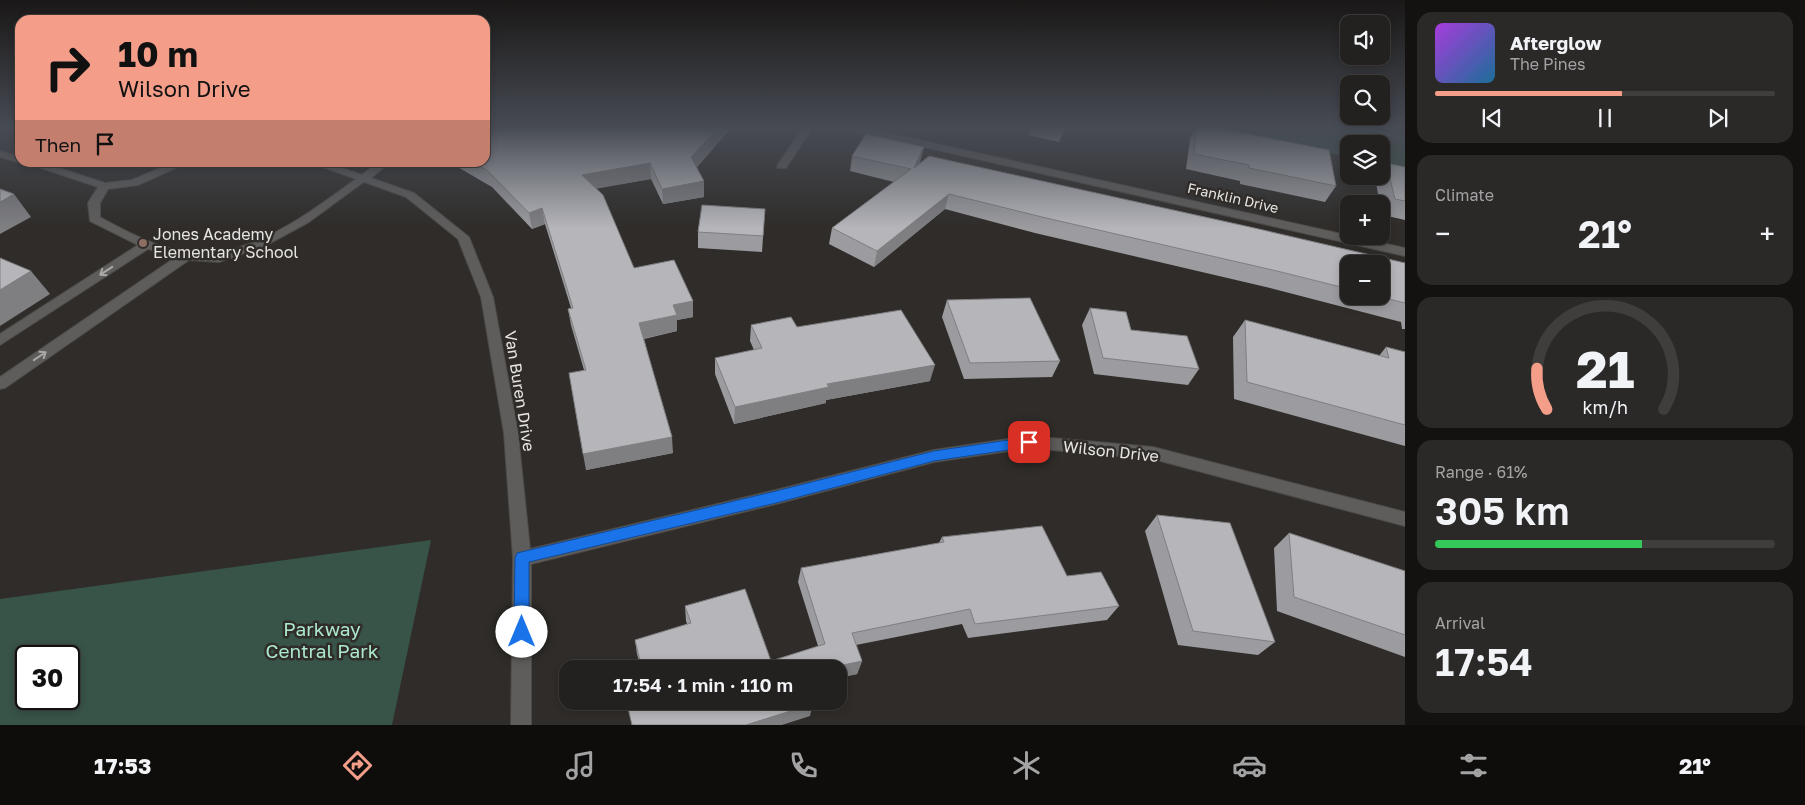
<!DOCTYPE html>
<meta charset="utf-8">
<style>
body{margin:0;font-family:"Golos Text",sans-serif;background:#2b2928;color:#f1f3f6;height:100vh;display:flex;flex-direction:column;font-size:19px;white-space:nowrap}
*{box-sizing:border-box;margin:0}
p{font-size:16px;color:#a3a3a4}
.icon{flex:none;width:28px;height:28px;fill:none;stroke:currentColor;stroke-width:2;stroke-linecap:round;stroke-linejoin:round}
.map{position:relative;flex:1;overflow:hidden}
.details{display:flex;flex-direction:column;gap:12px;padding:12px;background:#131211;width:400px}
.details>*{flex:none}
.banner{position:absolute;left:15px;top:15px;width:475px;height:152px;border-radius:15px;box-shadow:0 2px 8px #0003,0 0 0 1px #403e3d;background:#f49e8a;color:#111;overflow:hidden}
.controls{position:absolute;left:1340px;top:15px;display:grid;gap:10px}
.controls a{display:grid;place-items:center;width:50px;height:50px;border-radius:10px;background:#23211f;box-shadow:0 2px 8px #0003,0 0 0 1px #403e3d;font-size:25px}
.speed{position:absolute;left:15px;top:645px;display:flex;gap:10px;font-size:25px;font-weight:700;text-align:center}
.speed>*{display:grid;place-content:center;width:65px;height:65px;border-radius:50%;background:#23211f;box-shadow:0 2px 8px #0003,0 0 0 1px #403e3d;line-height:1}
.speed .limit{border:2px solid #111;border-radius:8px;background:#fff;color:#111}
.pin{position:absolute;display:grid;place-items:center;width:42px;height:42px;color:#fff;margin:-21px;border-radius:10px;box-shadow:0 2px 8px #0006}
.me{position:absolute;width:55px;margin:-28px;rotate:0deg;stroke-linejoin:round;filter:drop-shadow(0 0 4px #0008)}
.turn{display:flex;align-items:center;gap:18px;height:105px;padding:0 20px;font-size:22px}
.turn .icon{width:65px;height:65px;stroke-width:2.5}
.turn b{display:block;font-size:35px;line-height:42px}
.then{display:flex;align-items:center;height:48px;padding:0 20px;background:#0003;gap:10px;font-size:19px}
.big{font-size:38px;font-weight:600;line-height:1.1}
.details .card{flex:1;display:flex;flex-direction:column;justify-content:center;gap:8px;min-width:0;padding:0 18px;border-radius:15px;background:#2b2928}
.details .dial{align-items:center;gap:0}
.dial svg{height:130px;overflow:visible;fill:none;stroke:#403e3d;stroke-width:7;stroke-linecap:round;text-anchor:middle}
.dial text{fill:#f1f3f6;stroke:none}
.song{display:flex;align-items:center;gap:15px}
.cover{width:60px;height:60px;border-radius:8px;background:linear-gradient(135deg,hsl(280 70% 55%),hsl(200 70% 35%))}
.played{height:5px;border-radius:2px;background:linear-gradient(90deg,#f49e8a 55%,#403e3d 55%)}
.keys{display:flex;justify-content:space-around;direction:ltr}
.heat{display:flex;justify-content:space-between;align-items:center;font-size:28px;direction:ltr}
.charge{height:8px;border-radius:4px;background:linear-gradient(90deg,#34c759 61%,#403e3d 0)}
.trip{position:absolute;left:559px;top:660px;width:288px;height:50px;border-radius:15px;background:#23211f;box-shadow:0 2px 8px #0003,0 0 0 1px #403e3d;font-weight:600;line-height:50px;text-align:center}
.tab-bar{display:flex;height:80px;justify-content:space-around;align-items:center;background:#0e0d0c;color:#a3a3a4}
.tab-bar .icon{width:35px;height:35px}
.tab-bar .on{color:#f49e8a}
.tab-bar b{font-size:22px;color:#f1f3f6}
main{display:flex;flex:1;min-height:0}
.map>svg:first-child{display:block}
.green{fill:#385347;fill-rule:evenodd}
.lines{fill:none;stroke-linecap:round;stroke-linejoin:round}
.service-casing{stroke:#4c4a47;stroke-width:2}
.minor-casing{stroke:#4c4a47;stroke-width:2}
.path{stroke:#797673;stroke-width:2.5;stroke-dasharray:2 2;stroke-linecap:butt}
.service{fill:#5f5d5c;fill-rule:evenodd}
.minor{fill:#5f5d5c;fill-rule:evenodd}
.wall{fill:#9c9ca0;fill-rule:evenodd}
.shaded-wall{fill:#7f7f82}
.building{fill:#b5b5ba;stroke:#7f7f82}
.oneway{stroke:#aaa8a6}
.route{fill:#1a73e8;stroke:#114b97}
.education-dot{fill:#8d6e63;stroke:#2f2c29;stroke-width:2}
.labels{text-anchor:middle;stroke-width:5;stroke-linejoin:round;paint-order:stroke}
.far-street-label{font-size:14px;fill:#e7e5e3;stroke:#2f2c29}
.poi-label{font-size:16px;fill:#e7e5e3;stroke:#2f2c29;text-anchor:start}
.street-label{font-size:16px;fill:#e7e5e3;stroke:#2f2c29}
.near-park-label{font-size:19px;fill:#abe8cc;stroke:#2f2c29}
</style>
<main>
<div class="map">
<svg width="1405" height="725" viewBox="0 0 1405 725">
<rect width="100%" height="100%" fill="#2f2c29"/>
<path class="green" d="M1194,127H1405V169L1381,164V144H1349V157Z
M431,540L392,725H0V599ZM26,656H69V699H26Z"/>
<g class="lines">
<g class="service-casing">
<path id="service" d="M0,151L20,157V162H22L20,163L0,157Z
M23,162H40L105,183L132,180L174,162H189L138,185L108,189L100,203V217C136,237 176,257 218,254C226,254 235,249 243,246C287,231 323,203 360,176L364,175L369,178L309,222L263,247L219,262L189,260L5,388L0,389V377L176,257L148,249L0,345V334L138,245L90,221L88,203L98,187Z"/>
</g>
<g class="minor-casing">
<path id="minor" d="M803,127H813L786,168H778L777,166Z
M844,127H861L1405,248V256L849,130Z
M309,162H325L362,175L378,162H390L371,178L414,193L469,237L493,297L518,433L530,549L776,490L934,450L1029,436L1153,447L1405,512V526L1153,459L1029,448L934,462L776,504L531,564V725H511L513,558L504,433L481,297L458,239L406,197Z"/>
</g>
<path class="path" d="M1360,127L1405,139"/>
<use href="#service" class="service"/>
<use href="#minor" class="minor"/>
</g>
<path class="wall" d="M485,127H732L697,167L704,197L663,204L651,179L596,188L634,268L693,301V317L677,320V331L644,339L673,453L586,470L584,370L571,325L568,309L571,308L545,224L532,229L492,187L449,162H485Z
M1031,127H1065L1059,142L1028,135Z
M1196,127H1213L1336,186L1325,202L1240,184V181L1186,169L1190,139Z
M852,156L920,163L1405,263V329H1402L1401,322L1266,287L1035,233L945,209L874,267L829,244L832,228L894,182L850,171ZM1349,264L1381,296H1349Z
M1386,163L1405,167V220L1383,215L1381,204H1380L1375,178L1376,176H1381V169Z
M765,209L762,252L698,248V232Z
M947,300L1060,361L1052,377L964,379L942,317Z
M1090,308L1131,330L1199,369L1188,385L1094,374L1082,325Z
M1245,320L1379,356L1386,347L1405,352V446L1234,399L1233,337Z
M751,325L797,327L930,381L826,400V403L734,424L715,374V358L754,350L750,341Z
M1157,515L1275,642L1258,655L1178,645L1145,531Z
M1289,533L1405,571V657L1277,611L1274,548Z
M942,537L1067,576L1119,606L1107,620L968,638L962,624L856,645L862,661L857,674L838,678V669H641L637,654L635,640L687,624L686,621L685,606L771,661L818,646L798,582L801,568L939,543Z"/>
<path class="shaded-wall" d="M719,127H732L691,173V157Z
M924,147L920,163L914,168Z
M650,163L651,179L584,191L582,175Z
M704,181V197L663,204L662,189Z
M14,194L31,217L0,234V202Z
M949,194L945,209L874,267L877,251Z
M542,208L545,224L532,229L529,213Z
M31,271L50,294L0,326V290Z
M693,301V317L677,320V331L641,339L639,323L673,305Z
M935,365L930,381L826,400V403L734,424L735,407L827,384Z
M672,437L673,453L586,470L583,454Z
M862,661L857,674L838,678V669H824Z
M813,704L810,716L782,725H746Z"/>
<path class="building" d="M485,127H719L691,157L704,181L662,189L650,163L582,175L603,195L634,268L674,260L693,301L673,305L677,315L639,323L672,437L583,454L569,373L586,370L568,309L573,308L542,208L529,213L488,171L473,162H485Z
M1197,127H1213L1329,150L1336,186L1249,168V165L1194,154Z
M866,134L924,147L914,168L929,156L1250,227L1405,263V303L1377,296H1381V264H1349V289L1277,271L1042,217L949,194L877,251L832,228L911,169L852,156Z
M1386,163L1405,167V201L1395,199Z
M0,189L14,194L0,202Z
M702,205L765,209L763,236L698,232Z
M0,258L31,271L0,290Z
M1030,298L1060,361L970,363L947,300Z
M1090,308L1126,312L1131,330L1187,336L1199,369L1103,358Z
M901,310L935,365L827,384L829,387L735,407L715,358L762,348L751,325L791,317L797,327Z
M1245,320L1389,358L1386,347L1405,352V425L1247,382Z
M1157,515L1230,523L1275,642L1193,631Z
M1042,526L1067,576L1101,572L1119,606L975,624L970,609L852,633L862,661L824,669H642L635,640L691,623L685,606L745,589L771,661L825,644L801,568L944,542L942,537Z
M1289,533L1405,571V635L1294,597Z
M650,701H812L813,704L746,725H632L628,708Z"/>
<defs><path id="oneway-shaft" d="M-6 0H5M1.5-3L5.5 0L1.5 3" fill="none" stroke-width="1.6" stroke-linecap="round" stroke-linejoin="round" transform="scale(1.25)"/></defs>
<g class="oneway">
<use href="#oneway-shaft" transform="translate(106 271) rotate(147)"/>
<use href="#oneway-shaft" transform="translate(40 356) rotate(-34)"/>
</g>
<linearGradient id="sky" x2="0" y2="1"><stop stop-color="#1a1817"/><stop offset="0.56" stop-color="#474b54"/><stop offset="1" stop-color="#474b54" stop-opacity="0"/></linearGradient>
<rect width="1405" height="228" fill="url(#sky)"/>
<path class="route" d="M1029,437L1033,439L1035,442L1033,446L1029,447L934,461L776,503L529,562V632L527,637L522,639L516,637L514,632L515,558L517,553L776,491L934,451Z"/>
<circle class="education-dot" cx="143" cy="243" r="5"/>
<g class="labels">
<g class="far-street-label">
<text transform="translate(1233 198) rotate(13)" y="5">Franklin Drive</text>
</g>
<g class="poi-label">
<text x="153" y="240">Jones Academy<tspan x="153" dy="18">Elementary School</tspan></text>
</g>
<g class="street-label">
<text transform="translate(520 391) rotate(81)" y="6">Van Buren Drive</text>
<text transform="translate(1111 451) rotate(6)" y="6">Wilson Drive</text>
</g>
<g class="near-park-label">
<text x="322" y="636">Parkway<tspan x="322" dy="22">Central Park</tspan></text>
</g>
</g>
</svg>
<div class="controls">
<a><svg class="icon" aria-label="sound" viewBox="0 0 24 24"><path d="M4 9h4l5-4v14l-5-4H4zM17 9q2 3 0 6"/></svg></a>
<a><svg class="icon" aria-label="search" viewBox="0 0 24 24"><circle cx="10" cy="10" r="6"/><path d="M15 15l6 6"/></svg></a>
<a><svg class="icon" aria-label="layers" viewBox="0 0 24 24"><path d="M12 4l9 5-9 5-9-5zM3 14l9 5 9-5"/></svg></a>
<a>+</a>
<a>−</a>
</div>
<div class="speed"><div class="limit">30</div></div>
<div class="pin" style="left:1029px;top:442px;background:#d93025"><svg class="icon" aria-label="arrive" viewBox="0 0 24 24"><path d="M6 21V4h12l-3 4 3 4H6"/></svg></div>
<svg class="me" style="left:522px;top:632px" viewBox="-20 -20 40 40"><circle r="19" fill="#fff"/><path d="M0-13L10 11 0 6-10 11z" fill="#1a73e8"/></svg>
<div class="trip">17:54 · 1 min · 110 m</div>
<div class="banner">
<div class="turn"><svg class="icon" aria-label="right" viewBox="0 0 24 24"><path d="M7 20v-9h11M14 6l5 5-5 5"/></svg><div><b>10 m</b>Wilson Drive</div></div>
<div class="then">Then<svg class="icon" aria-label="arrive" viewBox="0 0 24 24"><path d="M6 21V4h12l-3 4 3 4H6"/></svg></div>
</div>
</div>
<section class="details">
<div class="card">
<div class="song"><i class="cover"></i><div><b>Afterglow</b><p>The Pines</p></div></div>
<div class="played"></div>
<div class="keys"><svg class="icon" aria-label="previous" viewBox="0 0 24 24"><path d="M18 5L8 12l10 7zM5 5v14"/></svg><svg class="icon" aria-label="pause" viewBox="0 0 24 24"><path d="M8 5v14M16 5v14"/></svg><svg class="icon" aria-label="next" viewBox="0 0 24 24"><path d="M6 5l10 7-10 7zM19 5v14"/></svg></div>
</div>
<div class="card"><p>Climate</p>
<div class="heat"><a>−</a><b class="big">21°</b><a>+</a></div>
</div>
<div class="card dial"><svg viewBox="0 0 100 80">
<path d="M14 69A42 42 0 1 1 86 69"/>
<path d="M14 69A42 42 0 0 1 8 44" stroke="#f49e8a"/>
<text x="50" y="56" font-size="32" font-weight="700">21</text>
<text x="50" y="72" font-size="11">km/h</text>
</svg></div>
<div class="card"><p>Range · 61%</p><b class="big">305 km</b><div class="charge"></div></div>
<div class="card"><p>Arrival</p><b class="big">17:54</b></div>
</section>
</main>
<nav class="tab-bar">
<b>17:53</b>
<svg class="icon on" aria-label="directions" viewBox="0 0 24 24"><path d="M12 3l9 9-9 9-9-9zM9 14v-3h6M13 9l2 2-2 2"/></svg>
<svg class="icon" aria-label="music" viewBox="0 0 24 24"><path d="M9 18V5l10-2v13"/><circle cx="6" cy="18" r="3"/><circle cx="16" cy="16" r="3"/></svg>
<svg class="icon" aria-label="phone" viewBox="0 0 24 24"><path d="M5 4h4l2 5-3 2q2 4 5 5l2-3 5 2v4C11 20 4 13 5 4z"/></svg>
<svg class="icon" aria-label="climate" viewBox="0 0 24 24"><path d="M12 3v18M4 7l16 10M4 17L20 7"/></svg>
<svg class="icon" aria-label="car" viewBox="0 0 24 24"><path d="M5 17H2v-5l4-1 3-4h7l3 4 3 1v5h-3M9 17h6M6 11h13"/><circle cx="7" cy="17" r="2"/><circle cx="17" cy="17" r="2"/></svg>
<svg class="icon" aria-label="filters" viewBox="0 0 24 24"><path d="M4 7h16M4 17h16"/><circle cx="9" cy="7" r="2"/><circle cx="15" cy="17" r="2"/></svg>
<b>21°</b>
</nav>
